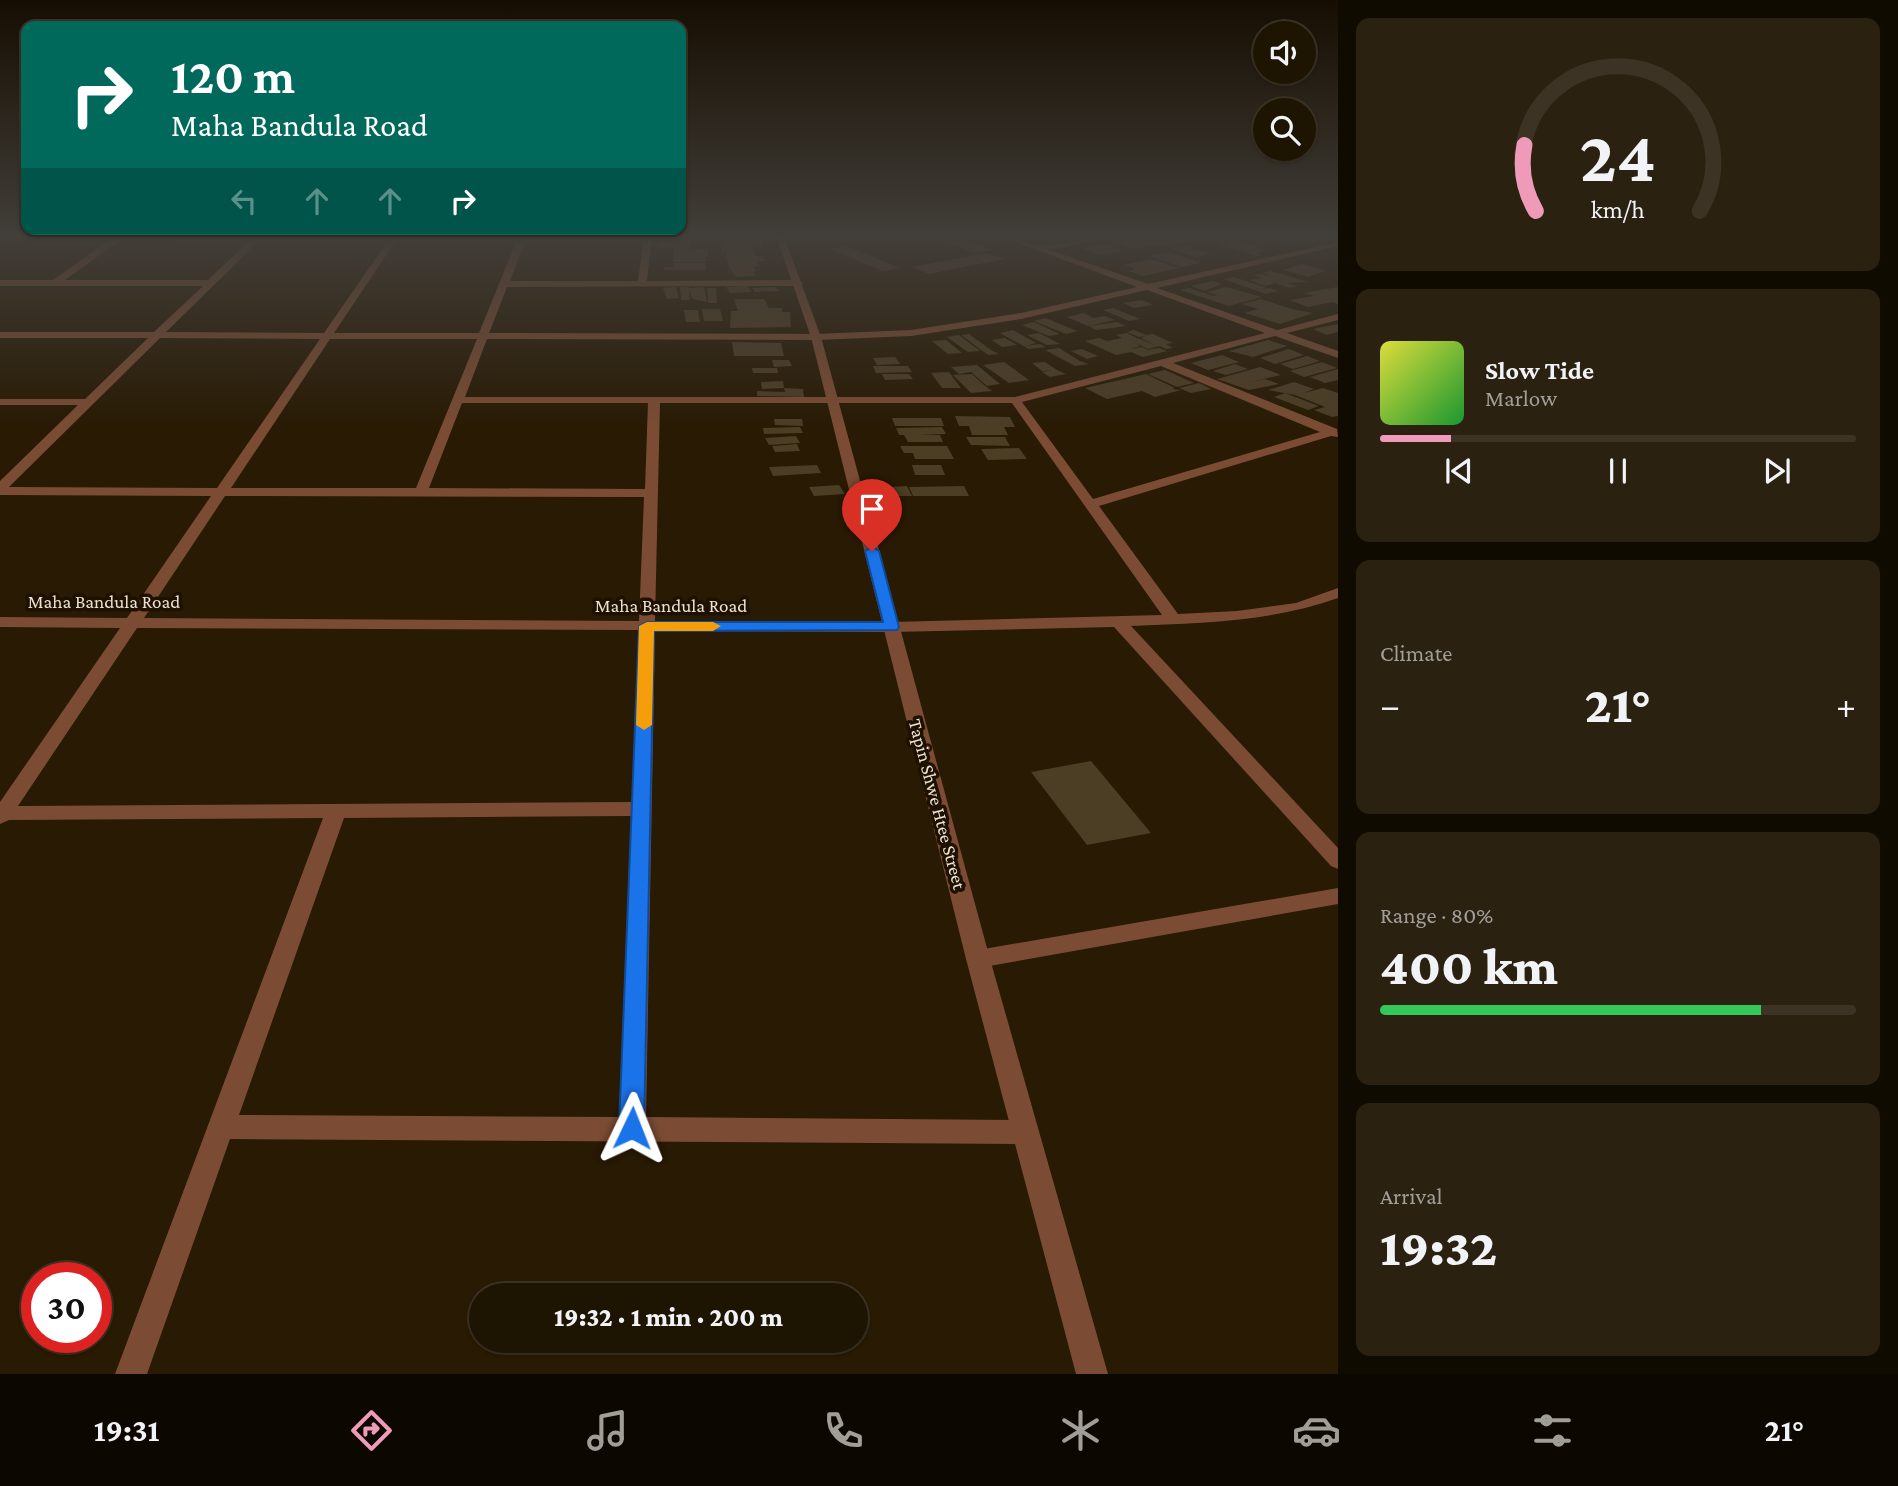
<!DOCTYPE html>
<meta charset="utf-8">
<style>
body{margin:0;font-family:"Crimson Pro",serif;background:#2b2111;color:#f1f3f6;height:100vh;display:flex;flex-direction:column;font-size:26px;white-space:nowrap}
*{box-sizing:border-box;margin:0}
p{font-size:23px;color:#a19e99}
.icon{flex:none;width:38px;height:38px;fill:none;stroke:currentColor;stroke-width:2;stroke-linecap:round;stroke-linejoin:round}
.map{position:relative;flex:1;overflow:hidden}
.details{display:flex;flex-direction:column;gap:18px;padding:18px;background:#100b01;width:560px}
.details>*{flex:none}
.banner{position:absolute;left:21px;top:21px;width:665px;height:214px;border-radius:14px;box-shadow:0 2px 5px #0004,0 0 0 2px #3c3324;background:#00695c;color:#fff;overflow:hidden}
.controls{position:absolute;left:1253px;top:21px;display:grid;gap:14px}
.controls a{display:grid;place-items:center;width:63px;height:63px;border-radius:50%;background:#1e1402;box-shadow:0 2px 5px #0004,0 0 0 2px #3c3324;font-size:35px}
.speed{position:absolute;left:21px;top:1262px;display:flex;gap:14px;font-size:35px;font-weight:700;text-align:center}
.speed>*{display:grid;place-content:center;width:91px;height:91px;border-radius:50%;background:#1e1402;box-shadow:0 2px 5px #0004,0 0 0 2px #3c3324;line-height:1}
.speed .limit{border:10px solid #d22;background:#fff;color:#111}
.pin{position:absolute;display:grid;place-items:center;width:60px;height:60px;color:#fff;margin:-72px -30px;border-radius:50% 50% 50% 0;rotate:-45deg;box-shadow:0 0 7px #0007}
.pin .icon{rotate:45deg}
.me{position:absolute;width:77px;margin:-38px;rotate:2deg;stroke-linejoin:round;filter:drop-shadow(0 0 5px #0008)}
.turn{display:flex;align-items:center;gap:24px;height:147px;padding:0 35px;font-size:32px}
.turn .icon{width:91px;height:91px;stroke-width:2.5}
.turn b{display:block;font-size:49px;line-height:60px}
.lanes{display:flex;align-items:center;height:66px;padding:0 35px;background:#0003;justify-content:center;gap:35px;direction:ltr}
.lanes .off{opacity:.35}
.big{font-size:52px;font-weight:800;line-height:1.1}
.details .card{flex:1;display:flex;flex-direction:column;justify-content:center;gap:10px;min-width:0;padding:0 24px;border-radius:14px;background:#2b2111}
.details .dial{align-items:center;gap:0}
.dial svg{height:182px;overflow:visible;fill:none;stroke:#3c3324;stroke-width:7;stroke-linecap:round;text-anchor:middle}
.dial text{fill:#f1f3f6;stroke:none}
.song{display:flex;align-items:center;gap:21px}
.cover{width:84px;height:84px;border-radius:10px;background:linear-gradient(135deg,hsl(60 70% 55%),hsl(130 70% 35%))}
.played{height:7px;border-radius:4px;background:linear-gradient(90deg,#ef9ab8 15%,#3c3324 15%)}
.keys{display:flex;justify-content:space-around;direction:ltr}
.heat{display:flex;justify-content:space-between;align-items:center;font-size:38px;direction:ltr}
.charge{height:10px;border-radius:5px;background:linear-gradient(90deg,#34c759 80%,#3c3324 0)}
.trip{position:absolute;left:469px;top:1283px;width:399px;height:70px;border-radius:35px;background:#1e1402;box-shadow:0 2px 5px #0004,0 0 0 2px #3c3324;font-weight:800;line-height:70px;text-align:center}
.dock{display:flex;height:112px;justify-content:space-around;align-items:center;background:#0c0801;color:#a19e99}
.dock .icon{width:49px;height:49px}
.dock .current{color:#ef9ab8}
.dock b{font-size:32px;color:#f1f3f6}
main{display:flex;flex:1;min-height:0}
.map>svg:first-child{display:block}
.building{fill:#4c3d25}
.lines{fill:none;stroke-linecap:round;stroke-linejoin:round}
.minor{fill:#7b4c33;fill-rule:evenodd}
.tertiary{fill:#7b4c33;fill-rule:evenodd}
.route{fill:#1a73e8;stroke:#114b97;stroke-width:2}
.slow{fill:#f59e0b}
.labels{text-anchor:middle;stroke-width:7;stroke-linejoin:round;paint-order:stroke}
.street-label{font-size:19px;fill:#ebe2d4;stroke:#1e1100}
</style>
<main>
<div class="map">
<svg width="1338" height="1374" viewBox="0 0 1338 1374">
<rect width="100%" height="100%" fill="#281a03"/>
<path class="building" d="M668,236H678L680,240V236H690V249H693L694,253V249H707L709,257H705V262H673L674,248H669V244L667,248H659L662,240H669Z
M931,236H957L992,250L974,253Z
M1124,236H1189L1199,239L1161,247L1154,245L1132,249L1113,243L1125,241L1116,238Z
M1259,236H1287V237L1260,243L1247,239Z
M761,240L763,247H753L756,256H763L765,261H756L759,266H754L756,271H753L756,276L736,277L729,267L726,253L746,252H722L720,241Z
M1236,240L1259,247L1255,248L1265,251L1256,253L1262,255L1256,256L1244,252L1250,250L1240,251L1219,245Z
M1105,244L1124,251L1100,255L1081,248Z
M846,246L900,268L883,271L830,249Z
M1186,246L1211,254L1195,257L1171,249Z
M1168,252L1201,263L1181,267L1149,256Z
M987,253L1004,259L929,274L912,267Z
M1151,259L1179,268L1143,276L1128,271L1136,269L1124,265Z
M674,263H705L706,270H664V267H674Z
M1301,264L1320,269L1325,271L1308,277L1284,270Z
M1270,271L1285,275L1308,282L1287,283L1297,286L1289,288L1275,283L1265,286L1249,280L1261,278L1253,275L1259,274L1274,277L1262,273Z
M1234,277L1267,288L1260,290L1270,288L1278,291L1266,294L1223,279Z
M1213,281L1222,284L1205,291L1191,286Z
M748,286L751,292L730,293L726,287Z
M676,287L679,298L667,299L663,288Z
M680,287H689L690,300H681Z
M704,287L707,302L692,299L689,288Z
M776,287L779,291L755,292L752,288Z
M1226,287L1262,297L1229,306L1180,290L1189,288L1214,296L1217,295L1207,292Z
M1338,287V304L1332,302L1308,307L1289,300L1314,296L1304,293Z
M707,288H716L717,303H708Z
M734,299H764L769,308H782V312H790L791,327L730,328L731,311H738Z
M1261,299L1292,309L1313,313L1280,324L1245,313L1258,309L1242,304Z
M1142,300L1153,305L1134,308L1123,303Z
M1113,308L1140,319L1129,321L1103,310Z
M702,309H720L723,321H704Z
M684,310H698L700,322H686Z
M1084,313L1094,318L1105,316L1115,320L1088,326L1067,317Z
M1046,318L1055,322L1077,331L1066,334L1034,321Z
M1034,322L1051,330L1060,334L1049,336L1022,325Z
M1117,322L1126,326L1096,330L1089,326Z
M1338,324V332L1327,335L1313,329Z
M1013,330L1036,343L1025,346L1040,344L1046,347L1029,349L1000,333Z
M1134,330L1146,335L1153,334L1173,343L1166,344L1173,348L1166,349L1160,346L1148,349L1136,343L1140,346L1130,349L1142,347L1148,350L1159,348L1167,351L1143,357L1131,352L1116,355L1085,341L1099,338L1107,341L1122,338L1116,335L1127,333L1137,338L1125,340L1138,338L1156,346L1141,338L1145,336L1139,337L1127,332Z
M1039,333L1041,334L1060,344L1047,345L1027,335Z
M969,334L991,350L999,354L988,355L961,335Z
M959,335L980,351L968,352L947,337Z
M1005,338L1017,345L1002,347L992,340Z
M946,340L962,353L948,354L932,341Z
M1268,340L1287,346L1253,357L1229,351Z
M732,342L781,343L784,356H734Z
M1059,348L1080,361L1089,364L1075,366L1045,350Z
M1082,349L1098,356L1087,359L1071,351Z
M1289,349L1304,355L1275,364L1260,358Z
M1222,355L1239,362L1208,370L1191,363Z
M1307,356L1320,361L1293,369L1280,364Z
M895,357L900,364L877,365L873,358Z
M772,360H789L792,366L774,367Z
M1004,362L1029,380L1009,383L983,365Z
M1045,362L1057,370L1066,374L1050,377L1042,372L1052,370L1042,371L1032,363Z
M1322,362L1337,368L1304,377L1290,371Z
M1235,364L1248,369L1226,375L1213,371Z
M977,365L1000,384L987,386L971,372L959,374L951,367Z
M873,366H908L912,372L876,373Z
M1260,367L1281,375L1247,383L1265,379L1279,384L1249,390L1217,379Z
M752,368H777L778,373H753Z
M1338,369V380L1325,383L1310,377Z
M1165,370L1194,383L1177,387L1148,374Z
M949,372L961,388H942L931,373Z
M882,374H909L913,379L885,380Z
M972,374L984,385L992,391L971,393L953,375Z
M1146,374L1175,388L1172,389L1181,390L1155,397L1142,391L1107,399L1085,388Z
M783,381L784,388L762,389L761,382Z
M1294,382L1314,389L1304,393L1323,388L1338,393V416L1332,417L1314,410L1325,407L1295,395L1268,390Z
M1199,383L1211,389L1191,393L1179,388Z
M784,388L803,389L804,397L757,396V391L785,392Z
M1285,393L1319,406L1308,410L1274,397Z
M955,416L1010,417L1015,427H1004L1008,435H972L969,426H959Z
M892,418H941L944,426H895Z
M774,419H802L803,426L775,425Z
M800,427L803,433L764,434L763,428Z
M942,427L946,434L918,435H940L943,442H908L904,435H899L896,428Z
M796,436L800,443L769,445L765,438Z
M966,437H1005L1010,446L971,445Z
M797,444L800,451L775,452L772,446Z
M900,446H947L954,459H915L913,453H904Z
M1019,448L1027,459L988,460L981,449Z
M817,465L821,473L773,476L769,467Z
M912,465H941L945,475H915Z
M839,485L845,494L814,496L809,487Z
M907,486L912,496H895L890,487Z
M964,486L969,496H913L909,487Z
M1091,761L1151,833L1087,845L1031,772Z"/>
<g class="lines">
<path class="minor" d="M115,236H652L647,281L798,280L803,283L798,286L507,287L489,333L816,334L911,330L1021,313L1137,287L999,236C1015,236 1029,247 1044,246C1067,245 1088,236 1112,236L1050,250L1148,284L1338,242V246L1157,288L1277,330L1338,314V320L1287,333L1338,351V358L1275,336L1173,363L1337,429L1338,437L1331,436L1099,506L1178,614L1237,611L1296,603L1338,588V598C1271,622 1201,623 1131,626L1338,848V869L1331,866L1114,627L892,632L655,631L646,1117L1026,1120L1035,1123L1039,1132L1035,1141L1026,1144L230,1139L147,1374H115L323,818L9,820L0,824V802L120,628L0,627V617L127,618L211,496L0,495V481L78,405H0V399H85L148,338H0V332H154L203,286H0V280H53ZM119,241L248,242L208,280H65ZM258,242H387L324,333L166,332ZM395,242H516L479,333H334ZM525,242H643L638,281H510ZM1147,290L1265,333L1015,397H465L487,339L816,340L911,336L1021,319ZM160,338L320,339L217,488L9,487ZM330,339H477L416,488H231ZM1161,366L1320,432L1093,499L1022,402ZM462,403H648L645,489L429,488ZM660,403H1012L1162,615L892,622L655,621ZM225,496L644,497L639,621L144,618ZM137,628L639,630L632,802L18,806ZM631,816L619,1117L239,1115L344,818Z
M1338,888V904L978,968L970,966L966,959L970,952L978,950Z"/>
<path class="tertiary" d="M776,236H784L821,337L990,959L1108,1374H1076L966,959L811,337Z"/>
</g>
<linearGradient id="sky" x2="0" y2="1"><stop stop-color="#160e02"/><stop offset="0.55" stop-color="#423e39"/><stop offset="1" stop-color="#423e39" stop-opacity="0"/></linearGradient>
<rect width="1338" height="429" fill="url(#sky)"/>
<path class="route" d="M872,547L879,551L899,627L897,630L654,631L644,1128L640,1136L632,1139L623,1136L619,1128L639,626L647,622H883L865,551Z"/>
<path class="slow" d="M647,622H713L721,626L713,631H654L652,725L644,730L636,725L639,626Z"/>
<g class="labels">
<g class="street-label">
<text x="104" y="608">Maha Bandula Road</text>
<text x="671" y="612">Maha Bandula Road</text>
<text transform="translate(938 804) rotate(75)" y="7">Tapin Shwe Htee Street</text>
</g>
</g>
</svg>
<div class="controls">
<a><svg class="icon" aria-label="sound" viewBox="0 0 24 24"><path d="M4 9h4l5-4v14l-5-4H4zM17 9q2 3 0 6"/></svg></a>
<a><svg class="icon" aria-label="search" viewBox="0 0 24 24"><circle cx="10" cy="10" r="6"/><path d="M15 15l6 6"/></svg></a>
</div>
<div class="speed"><div class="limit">30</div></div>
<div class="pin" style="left:872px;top:551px;background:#d93025"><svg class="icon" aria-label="arrive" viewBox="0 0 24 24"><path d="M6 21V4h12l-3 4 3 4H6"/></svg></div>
<svg class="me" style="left:632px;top:1128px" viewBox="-20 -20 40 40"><path d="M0-17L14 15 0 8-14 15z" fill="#1a73e8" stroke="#fff" stroke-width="4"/></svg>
<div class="trip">19:32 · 1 min · 200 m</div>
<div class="banner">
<div class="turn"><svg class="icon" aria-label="right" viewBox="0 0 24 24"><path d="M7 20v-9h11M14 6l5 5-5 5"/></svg><div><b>120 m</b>Maha Bandula Road</div></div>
<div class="lanes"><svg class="icon off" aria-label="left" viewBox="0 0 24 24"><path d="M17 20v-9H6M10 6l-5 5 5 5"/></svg><svg class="icon off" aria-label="ahead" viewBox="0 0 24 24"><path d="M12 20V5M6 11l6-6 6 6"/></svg><svg class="icon off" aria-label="ahead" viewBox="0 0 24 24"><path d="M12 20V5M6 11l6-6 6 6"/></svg><svg class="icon" aria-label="right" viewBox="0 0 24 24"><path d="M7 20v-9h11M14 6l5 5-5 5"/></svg></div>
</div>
</div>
<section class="details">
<div class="card dial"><svg viewBox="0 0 100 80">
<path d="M14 69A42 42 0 1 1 86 69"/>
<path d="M14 69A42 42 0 0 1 9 40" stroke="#ef9ab8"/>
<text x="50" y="56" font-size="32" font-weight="700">24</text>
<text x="50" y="72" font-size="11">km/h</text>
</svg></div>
<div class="card">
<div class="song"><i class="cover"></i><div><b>Slow Tide</b><p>Marlow</p></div></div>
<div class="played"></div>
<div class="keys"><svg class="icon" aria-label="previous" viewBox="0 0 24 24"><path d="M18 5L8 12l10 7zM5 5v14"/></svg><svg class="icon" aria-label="pause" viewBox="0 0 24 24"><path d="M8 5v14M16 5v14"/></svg><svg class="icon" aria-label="next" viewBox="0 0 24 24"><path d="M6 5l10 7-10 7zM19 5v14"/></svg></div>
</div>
<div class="card"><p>Climate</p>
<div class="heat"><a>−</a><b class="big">21°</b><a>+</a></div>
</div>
<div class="card"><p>Range · 80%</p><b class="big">400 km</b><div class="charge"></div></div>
<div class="card"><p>Arrival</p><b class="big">19:32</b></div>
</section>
</main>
<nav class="dock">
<b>19:31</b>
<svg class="icon current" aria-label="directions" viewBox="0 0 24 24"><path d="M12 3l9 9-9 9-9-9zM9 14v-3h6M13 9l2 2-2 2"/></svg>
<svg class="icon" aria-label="music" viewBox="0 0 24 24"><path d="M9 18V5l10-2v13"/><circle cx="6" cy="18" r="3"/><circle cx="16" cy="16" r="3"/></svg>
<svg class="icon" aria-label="phone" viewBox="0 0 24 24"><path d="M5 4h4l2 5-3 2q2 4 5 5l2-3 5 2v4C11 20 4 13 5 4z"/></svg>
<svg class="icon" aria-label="climate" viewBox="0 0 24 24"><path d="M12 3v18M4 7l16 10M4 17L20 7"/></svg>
<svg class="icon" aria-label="car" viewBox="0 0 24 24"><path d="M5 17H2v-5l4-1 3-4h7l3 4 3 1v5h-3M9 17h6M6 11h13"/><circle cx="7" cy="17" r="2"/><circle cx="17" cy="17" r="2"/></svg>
<svg class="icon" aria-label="filters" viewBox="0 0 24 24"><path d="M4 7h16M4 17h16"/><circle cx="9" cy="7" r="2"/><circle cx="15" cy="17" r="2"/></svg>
<b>21°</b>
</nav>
